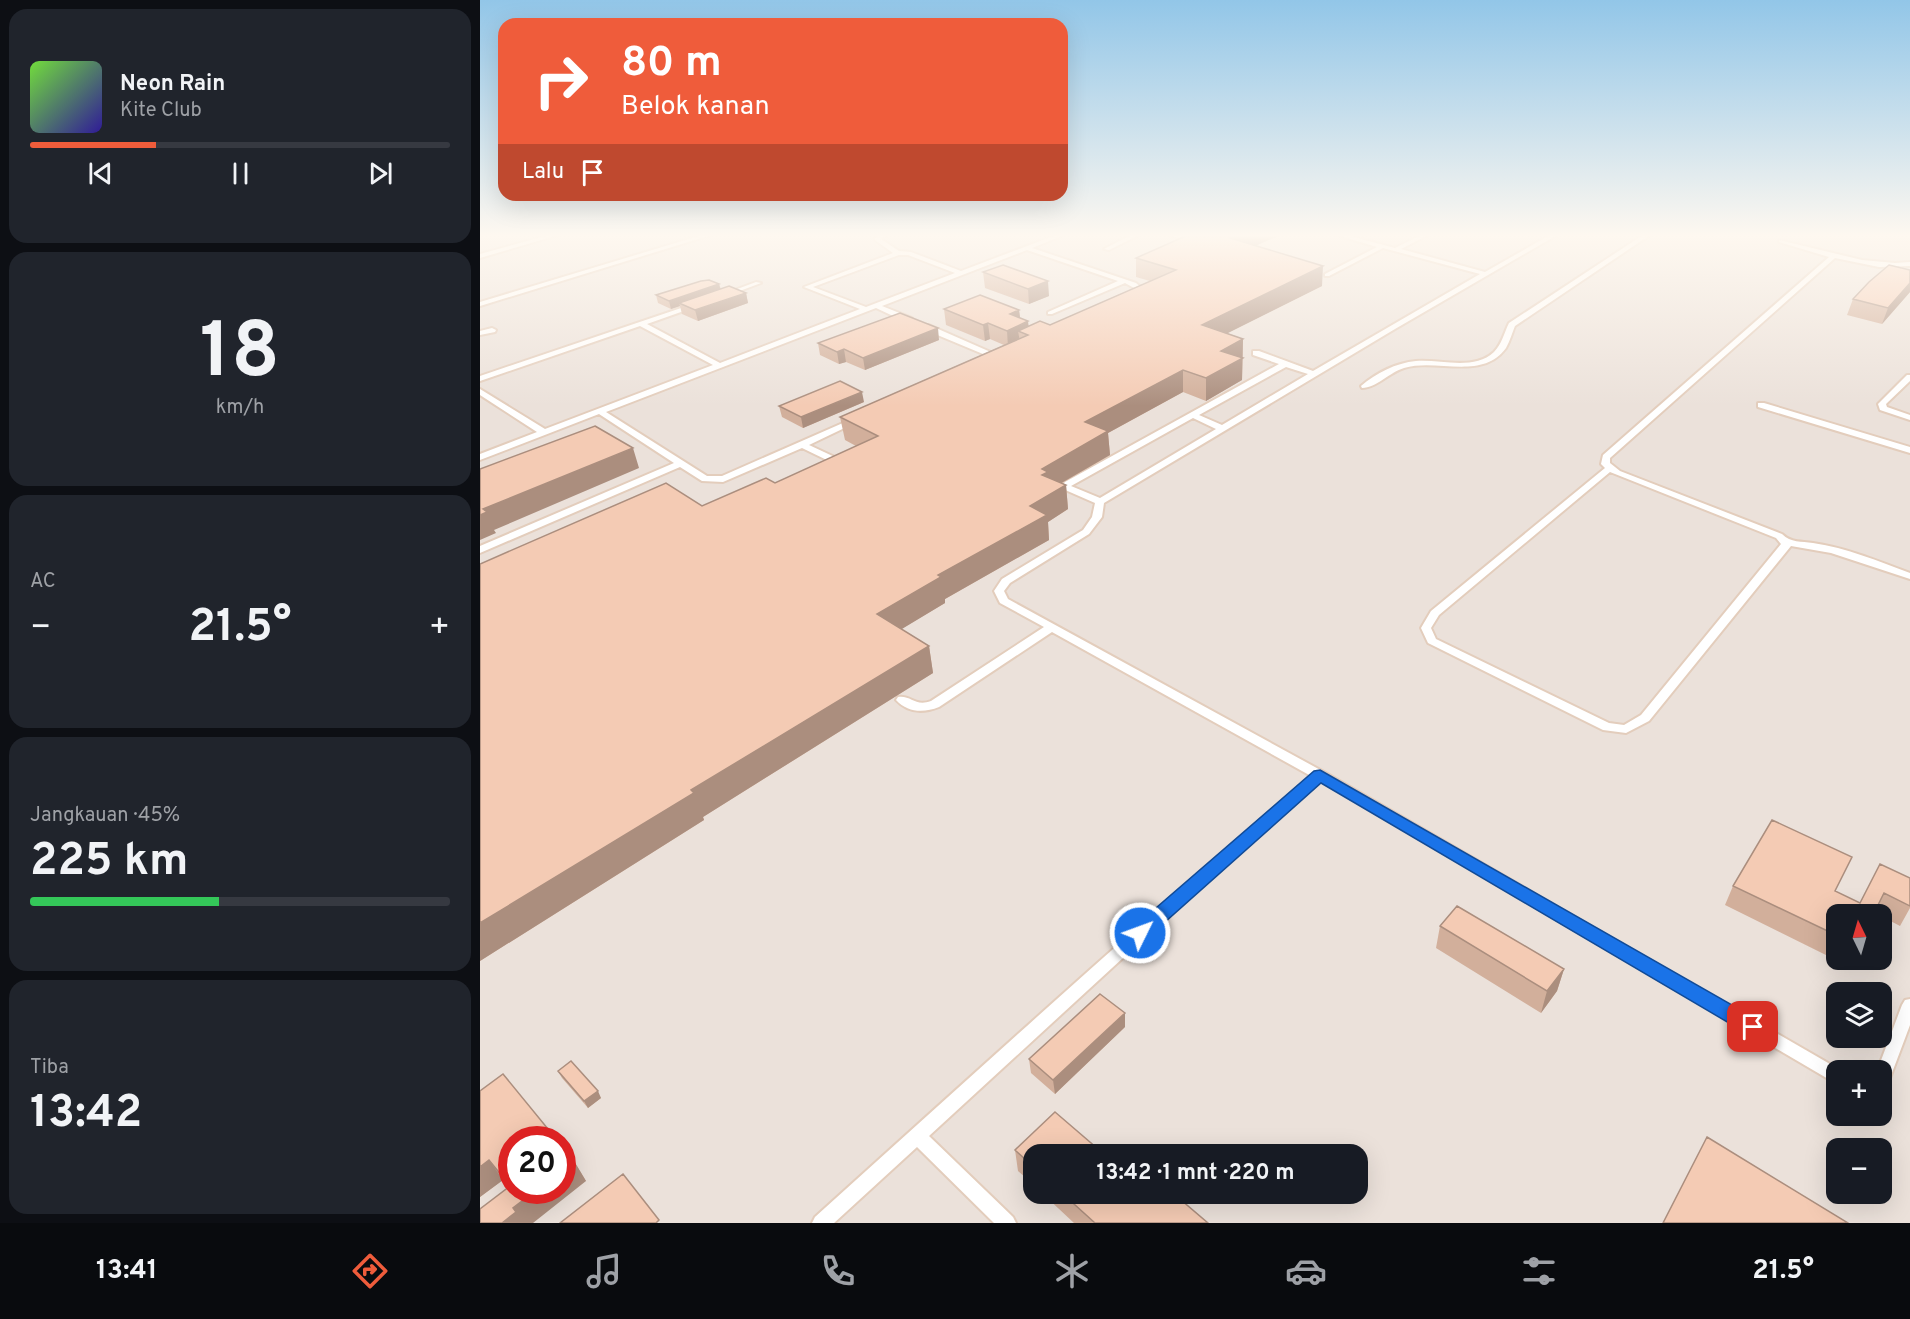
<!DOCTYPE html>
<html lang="id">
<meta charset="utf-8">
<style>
body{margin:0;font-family:Overpass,sans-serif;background:#20242c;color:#f1f3f6;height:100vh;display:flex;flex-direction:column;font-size:22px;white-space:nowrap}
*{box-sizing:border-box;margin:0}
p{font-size:20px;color:#9ea1a6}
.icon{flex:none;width:33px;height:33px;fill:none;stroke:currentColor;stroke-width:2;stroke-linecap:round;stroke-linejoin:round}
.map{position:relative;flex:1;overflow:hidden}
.sheet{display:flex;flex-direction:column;gap:9px;padding:9px;background:#0d0f14;width:480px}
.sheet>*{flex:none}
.hud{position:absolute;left:18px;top:18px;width:570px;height:183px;border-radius:18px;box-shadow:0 6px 24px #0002;background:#ef5c3b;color:#fff;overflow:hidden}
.needle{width:39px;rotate:355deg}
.buttons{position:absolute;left:1346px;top:904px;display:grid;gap:12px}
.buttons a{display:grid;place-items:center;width:66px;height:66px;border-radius:12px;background:#171b24;box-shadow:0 6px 24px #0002;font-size:30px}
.speed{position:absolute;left:18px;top:1126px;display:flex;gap:12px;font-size:30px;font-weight:700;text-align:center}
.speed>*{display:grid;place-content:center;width:78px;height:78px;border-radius:50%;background:#171b24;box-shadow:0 6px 24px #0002;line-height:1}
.speed .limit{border:9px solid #d22;background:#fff;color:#111}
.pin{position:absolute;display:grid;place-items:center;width:51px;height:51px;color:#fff;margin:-26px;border-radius:12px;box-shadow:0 3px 9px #0006}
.me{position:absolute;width:66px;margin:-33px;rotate:48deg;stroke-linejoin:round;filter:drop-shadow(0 0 4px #0008)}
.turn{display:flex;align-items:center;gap:21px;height:126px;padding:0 24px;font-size:27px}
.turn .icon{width:78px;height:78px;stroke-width:2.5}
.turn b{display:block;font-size:42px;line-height:51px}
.then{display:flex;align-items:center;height:57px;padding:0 24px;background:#0003;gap:12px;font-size:22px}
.big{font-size:45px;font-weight:700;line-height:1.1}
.sheet .widget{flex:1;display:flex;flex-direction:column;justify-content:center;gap:9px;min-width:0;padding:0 21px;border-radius:18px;background:#20242c}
.sheet .dial{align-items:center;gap:0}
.dial b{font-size:78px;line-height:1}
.song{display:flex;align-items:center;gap:18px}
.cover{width:72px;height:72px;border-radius:9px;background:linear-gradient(135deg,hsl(100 70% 55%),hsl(250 70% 35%))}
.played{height:6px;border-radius:3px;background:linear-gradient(90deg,#ef5c3b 30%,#363941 30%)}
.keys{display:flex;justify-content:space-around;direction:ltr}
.heat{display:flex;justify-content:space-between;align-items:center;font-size:33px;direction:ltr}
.charge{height:9px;border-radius:4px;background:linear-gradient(90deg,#34c759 45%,#363941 0)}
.trip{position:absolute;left:543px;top:1144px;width:345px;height:60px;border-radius:18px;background:#171b24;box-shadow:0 6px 24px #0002;font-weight:700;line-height:60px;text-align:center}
.menu{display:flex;height:96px;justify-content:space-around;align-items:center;background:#090b0e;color:#9ea1a6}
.menu .icon{width:42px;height:42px}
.menu .selected{color:#ef5c3b}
.menu b{font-size:27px;color:#f1f3f6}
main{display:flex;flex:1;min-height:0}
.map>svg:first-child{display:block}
.industrial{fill:#ebe1da;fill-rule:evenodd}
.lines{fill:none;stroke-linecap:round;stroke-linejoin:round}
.lane-casing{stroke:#e3cdbc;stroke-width:4}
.lane{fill:#fff;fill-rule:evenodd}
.wall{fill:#d2af9b}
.shaded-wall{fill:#ab8e7e}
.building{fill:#f4cbb4;stroke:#ab8e7e;stroke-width:1.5}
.route{fill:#1a73e8;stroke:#114b97;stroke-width:1.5}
</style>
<main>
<section class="sheet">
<div class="widget">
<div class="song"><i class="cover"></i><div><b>Neon Rain</b><p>Kite Club</p></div></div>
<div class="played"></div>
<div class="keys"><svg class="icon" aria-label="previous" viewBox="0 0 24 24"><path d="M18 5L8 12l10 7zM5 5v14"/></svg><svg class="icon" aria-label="pause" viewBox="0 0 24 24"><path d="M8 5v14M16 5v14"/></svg><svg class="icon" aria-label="next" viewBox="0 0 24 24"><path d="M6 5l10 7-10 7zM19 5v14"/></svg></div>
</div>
<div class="widget dial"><b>18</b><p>km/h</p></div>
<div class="widget"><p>AC</p>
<div class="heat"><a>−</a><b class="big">21.5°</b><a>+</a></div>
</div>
<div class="widget"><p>Jangkauan · 45%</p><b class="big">225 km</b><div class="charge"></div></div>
<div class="widget"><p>Tiba</p><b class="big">13:42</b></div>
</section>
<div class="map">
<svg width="1430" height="1223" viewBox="0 0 1430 1223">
<rect width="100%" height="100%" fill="#fdf0dd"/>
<path class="industrial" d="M0,235H1430V1223H0ZM1356,915H1401V960H1356ZM1356,993H1401V1038H1356ZM1356,1071H1401V1116H1356ZM32,1140H82V1191H32ZM1356,1149H1401V1194H1356ZM554,1155H878V1194H554Z"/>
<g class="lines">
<g class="lane-casing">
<path id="lane" d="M69,235H78L0,258V254Z
M222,235H231L0,306V302Z
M400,235H407L401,239L419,251L431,252L481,271L576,235H584L552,248L656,283L663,289L657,297H653L652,296L656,289L645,283L572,314H568V312L638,281L547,250L402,306L432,318V322H426L396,308L126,412L227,476H242L372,419H378L379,421L329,445L359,459V463H353L322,448L243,482L222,481L200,467L0,553V546L194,463L119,414L0,460V454L57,432L0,395V389L65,429L233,365L160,326L0,381V376L213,304L215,305V307L167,324L240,363L380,309L324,287L413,253L395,240V238ZM419,255H428L475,273L386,307L333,287Z
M651,235H659L629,250L624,249Z
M689,235H698L717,241L714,243Z
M857,235H866L915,248L941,235H948L921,249L1005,272L1070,235H1077L915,329L624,503L622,517L609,534L530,583L524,591L528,599L844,772L1362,1071H1356V1082L1350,1080L841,781L717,890L449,1136L533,1217L536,1223H514L437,1147L354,1223H332L335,1217C499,1069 663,920 831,776L572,632L459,707C444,713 428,713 416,700L418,697C431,695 435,707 451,701L564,627L520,603L514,591L522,579L603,530L612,517L615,503L583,489L581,487L585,482L799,364L773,355V351H779L833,371L1000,274L903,248L849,276H845V274L897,247ZM806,367L828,374L742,425L719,415ZM713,418L736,429L620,498L591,486Z
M1163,235H1170L1035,326C1032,333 1030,341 1026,348C1002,381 957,358 924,368C910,372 896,388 882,388L881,386C896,373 916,363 936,361C960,359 994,371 1014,352C1022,344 1024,333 1029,323Z
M1299,240L1382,260L1415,263L1430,262V266L1399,267L1355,258L1130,458V463L1140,471L1302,534C1311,543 1321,541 1333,543C1367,548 1398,561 1430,573V579L1351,553L1311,546L1169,721L1146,733L1123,730L948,643L941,628L951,611L1125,468L1121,464L1123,455L1349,257L1299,242ZM1130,472L1296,538L1301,544L1161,715L1144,725L1129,723L956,639L951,628L959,615Z
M276,282L281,283L249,295L244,294Z
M443,325H449L522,357L515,359L443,329Z
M12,328L16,330L15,332L0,335V331Z
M1427,375H1430V381L1406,404L1407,407L1430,415V420L1400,410L1398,404Z
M1278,403H1284L1430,447V453L1278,407Z
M1430,999V1025L1407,1086L1401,1088V1071H1397L1422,1005L1425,1000Z"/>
</g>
<use href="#lane" class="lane"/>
</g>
<path class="wall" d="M706,235H800L775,246L842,286L747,333L763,339L762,380L726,401L703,392L628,433L630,455L582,483L586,485L588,509L568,522L569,540L465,599V603L421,629L449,646L453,673L223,817L224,820L0,961L222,506L295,483L376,446L365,440L360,417L524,345L510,339L505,341L466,325L464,309L539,310L540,318L549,326L570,325L670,281L656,277V258Z
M1430,270V292L1402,324L1367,315L1373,299Z
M503,272L569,296L549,304L505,288Z
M239,284L241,289L266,293L268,303L218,321L202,314L200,306L191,309L178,303L176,295Z
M459,340L385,370L366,362L359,364L340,355L338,343Z
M384,402L323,428L302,417L299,406Z
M1430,878V908L1420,926L1401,916V915L1394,913L1356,915V960L1245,905L1253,886L1355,892L1380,903Z
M960,926L1084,969L1077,991L1061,1013L956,948Z
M1356,960H1370L1367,965Z
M645,1027L575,1094L551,1073L549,1059Z
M78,1071L121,1098L108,1108L82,1078Z
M0,1091L94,1161L106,1181L28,1187L23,1180L0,1197Z
M535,1150L554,1155V1185L538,1171Z
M563,1194H694L728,1223H594Z"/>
<path class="shaded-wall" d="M758,235H800L750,257V238Z
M843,266L842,286L722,346V325Z
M568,281L569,296L549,304L548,289Z
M1430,283V292L1402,324L1408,308Z
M239,284L241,292L199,303L200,306L191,309L189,301Z
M266,293L268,303L218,321L215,310Z
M539,310L541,325L548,321L550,338L548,335L538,331L540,342L528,347L527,331L530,314Z
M508,323L510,339L505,341L503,325Z
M458,328L459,340L385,370L383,358Z
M763,339L762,380L726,401V378L741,351Z
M364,349L366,362L359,364L357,352Z
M703,370V392L628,433L630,455L569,490L586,485L588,509L568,522L569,540L465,599V603L402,641L397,614L458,575L550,506L562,469L605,422Z
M382,392L384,402L323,428L321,417Z
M153,448L159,468L14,530L16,533L0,540V515L3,509Z
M449,646L453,673L223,817L224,820L0,961V923L211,790Z
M1084,969L1077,991L1061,1013L1067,991Z
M645,1013V1027L575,1094L573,1080Z
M118,1091L121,1098L108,1108L104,1101Z
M9,1160L23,1180L0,1197V1167Z
M94,1161L106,1181L53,1223H22L33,1208L55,1191H82V1170Z"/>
<path class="building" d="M708,235H758L750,238L843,266L722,325L763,339L741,351L763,358L726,378L703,370L605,422L628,431L562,469L568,472L562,475L586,485L550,506L567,515L458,575L461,577L397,614L449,646L211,790L214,793L0,923V564L186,483L222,506L286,478L295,483L398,436L360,417L548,335L538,331L560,321L570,325L696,270L656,258Z
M523,265L568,281L548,289L503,272Z
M1409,265L1430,270V283L1408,308L1373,299L1389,282Z
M229,280L239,284L189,301L176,295L221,281Z
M249,286L266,293L215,310L199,303Z
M500,295L539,310L530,314L548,321L527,331L508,323L503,325L464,309Z
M420,313L458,328L383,358L364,349L357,352L338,343Z
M360,381L382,392L321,417L299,406Z
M115,426L153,448L3,509L7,512L0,515V469Z
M1292,820L1372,857L1355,891L1380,903L1400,864L1430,878V906L1404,893L1393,915H1356V935L1253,886Z
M977,906L1084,969L1067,991L960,926Z
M620,994L645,1013L573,1080L549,1059Z
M91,1061L118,1091L104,1101L78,1071Z
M23,1074L77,1140H32V1191H55L33,1208L36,1212L22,1223H0V1209L30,1186L9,1160L0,1167V1091Z
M575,1112L625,1155H554V1167L535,1150Z
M1227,1137L1368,1223H1183Z
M82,1147L94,1161L82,1170Z
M143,1174L179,1220L176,1223H80Z
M583,1194H694L728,1223H615Z"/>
<linearGradient id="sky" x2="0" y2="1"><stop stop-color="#92c6e8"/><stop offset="0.58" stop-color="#fef8f0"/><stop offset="1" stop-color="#fef8f0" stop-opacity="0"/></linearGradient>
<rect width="1430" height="406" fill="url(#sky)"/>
<path class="route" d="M840,770L1280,1021L1283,1027L1280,1033L1273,1036L1266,1033L841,783L667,938L660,940L654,938L651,933L654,927L834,771Z"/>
</svg>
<div class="buttons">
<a><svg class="needle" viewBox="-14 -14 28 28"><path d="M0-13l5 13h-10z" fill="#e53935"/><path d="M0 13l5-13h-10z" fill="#9ea1a6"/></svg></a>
<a><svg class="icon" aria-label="layers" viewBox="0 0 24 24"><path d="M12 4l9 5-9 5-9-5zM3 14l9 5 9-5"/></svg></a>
<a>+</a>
<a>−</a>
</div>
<div class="speed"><div class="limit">20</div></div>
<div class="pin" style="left:1273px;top:1027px;background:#d93025"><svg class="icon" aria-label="arrive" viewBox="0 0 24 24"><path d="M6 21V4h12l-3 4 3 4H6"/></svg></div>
<svg class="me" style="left:660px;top:933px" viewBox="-20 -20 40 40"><circle r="17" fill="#1a73e8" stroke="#fff" stroke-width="3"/><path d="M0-11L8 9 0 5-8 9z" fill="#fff"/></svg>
<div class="trip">13:42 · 1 mnt · 220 m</div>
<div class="hud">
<div class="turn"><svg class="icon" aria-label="right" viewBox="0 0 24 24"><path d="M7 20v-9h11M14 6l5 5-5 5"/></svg><div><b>80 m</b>Belok kanan</div></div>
<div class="then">Lalu<svg class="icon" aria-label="arrive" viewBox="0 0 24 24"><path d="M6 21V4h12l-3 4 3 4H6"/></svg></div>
</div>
</div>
</main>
<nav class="menu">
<b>13:41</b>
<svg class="icon selected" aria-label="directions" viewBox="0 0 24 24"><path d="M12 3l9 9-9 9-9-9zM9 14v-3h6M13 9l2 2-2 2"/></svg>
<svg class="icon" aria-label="music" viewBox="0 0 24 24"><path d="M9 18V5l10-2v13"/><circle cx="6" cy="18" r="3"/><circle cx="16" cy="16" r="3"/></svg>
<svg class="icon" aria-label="phone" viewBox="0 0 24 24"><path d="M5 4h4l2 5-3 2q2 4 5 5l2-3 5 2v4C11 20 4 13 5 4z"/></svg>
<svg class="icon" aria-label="climate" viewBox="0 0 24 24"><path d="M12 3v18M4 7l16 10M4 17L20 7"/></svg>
<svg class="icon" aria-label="car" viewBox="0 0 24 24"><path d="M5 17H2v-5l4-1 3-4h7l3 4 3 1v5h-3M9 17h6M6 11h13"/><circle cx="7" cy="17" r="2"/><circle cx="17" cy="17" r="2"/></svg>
<svg class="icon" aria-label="filters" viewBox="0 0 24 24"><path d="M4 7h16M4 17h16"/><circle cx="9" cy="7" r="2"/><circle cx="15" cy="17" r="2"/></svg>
<b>21.5°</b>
</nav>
